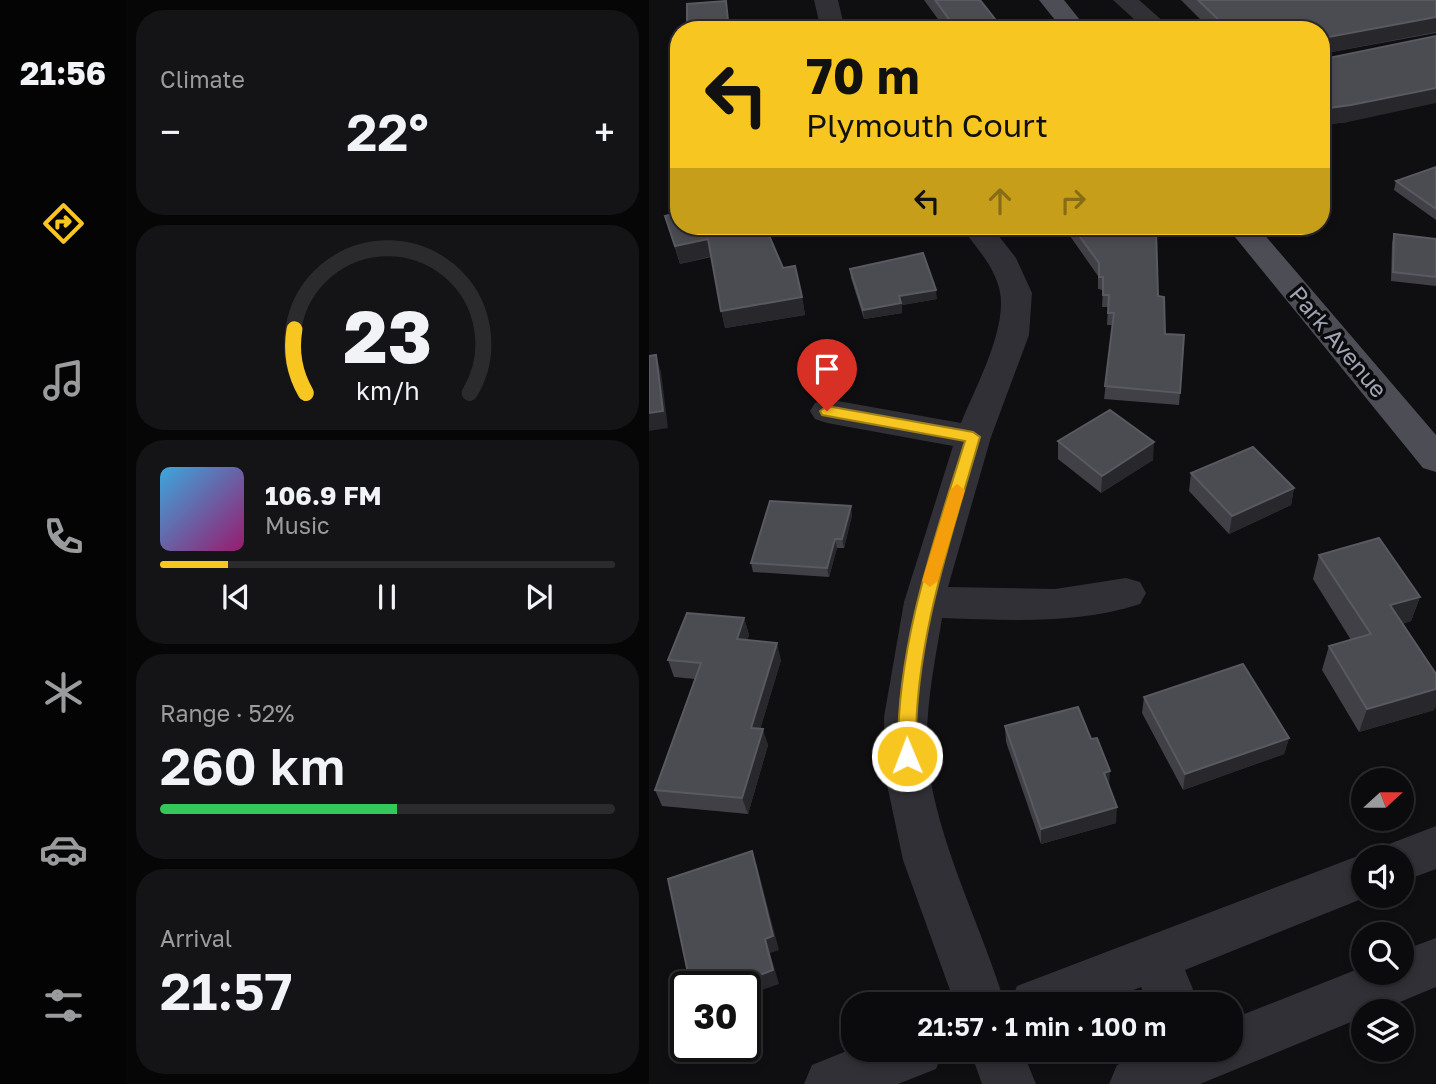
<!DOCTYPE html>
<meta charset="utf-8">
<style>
body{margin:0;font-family:"Golos Text",sans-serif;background:#141416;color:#f1f3f6;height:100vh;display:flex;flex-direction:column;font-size:26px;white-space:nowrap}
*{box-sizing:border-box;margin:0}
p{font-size:23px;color:#9a9b9d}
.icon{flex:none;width:38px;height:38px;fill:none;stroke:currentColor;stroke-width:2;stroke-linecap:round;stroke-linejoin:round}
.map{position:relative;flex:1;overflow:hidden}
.sheet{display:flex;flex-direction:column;gap:10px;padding:10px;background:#060607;width:523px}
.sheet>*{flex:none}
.banner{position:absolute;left:21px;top:21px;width:660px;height:214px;border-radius:28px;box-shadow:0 4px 10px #0003,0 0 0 2px #2b2b2e;background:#f8c620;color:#111;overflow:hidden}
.needle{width:46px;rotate:69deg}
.controls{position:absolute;left:702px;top:768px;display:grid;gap:14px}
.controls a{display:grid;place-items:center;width:63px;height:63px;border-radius:50%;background:#0b0b0d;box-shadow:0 4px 10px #0003,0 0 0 2px #2b2b2e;font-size:35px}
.speed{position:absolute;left:21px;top:971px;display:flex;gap:14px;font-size:35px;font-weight:700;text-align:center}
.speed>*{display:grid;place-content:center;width:91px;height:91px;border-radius:50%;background:#0b0b0d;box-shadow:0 4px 10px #0003,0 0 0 2px #2b2b2e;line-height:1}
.speed .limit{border:4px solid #111;border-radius:10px;background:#fff;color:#111}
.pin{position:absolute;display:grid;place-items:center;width:60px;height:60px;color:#fff;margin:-72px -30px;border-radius:50% 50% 50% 0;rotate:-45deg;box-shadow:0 0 7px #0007}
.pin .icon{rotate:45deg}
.me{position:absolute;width:77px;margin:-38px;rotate:359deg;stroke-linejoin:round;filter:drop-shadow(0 0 5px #0008)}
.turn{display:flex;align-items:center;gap:24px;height:147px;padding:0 21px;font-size:32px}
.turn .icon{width:91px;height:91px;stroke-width:2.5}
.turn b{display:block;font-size:49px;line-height:60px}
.lanes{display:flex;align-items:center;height:66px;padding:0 21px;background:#0003;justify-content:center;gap:35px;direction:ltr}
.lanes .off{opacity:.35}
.big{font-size:52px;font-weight:600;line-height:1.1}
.sheet .widget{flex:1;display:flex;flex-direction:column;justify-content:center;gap:10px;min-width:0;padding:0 24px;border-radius:28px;background:#141416}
.sheet .dial{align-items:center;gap:0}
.dial svg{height:182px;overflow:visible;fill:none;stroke:#2b2b2e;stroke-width:7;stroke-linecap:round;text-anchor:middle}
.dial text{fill:#f1f3f6;stroke:none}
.song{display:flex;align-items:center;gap:21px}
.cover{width:84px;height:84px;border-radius:10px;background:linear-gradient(135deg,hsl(200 70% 55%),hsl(320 70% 35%))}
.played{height:7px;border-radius:4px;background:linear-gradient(90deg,#f8c620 15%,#2b2b2e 15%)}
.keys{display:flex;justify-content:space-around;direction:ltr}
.heat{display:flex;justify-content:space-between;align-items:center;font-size:38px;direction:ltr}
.charge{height:10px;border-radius:5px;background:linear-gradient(90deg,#34c759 52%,#2b2b2e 0)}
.trip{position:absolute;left:192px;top:992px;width:402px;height:70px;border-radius:28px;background:#0b0b0d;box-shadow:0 4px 10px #0003,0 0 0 2px #2b2b2e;font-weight:600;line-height:70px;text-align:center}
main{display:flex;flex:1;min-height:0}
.tab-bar{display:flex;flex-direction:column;width:126px;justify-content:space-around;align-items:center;background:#040405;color:#9a9b9d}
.tab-bar .icon{width:49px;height:49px}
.tab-bar .active{color:#f8c620}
.tab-bar b{font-size:32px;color:#f1f3f6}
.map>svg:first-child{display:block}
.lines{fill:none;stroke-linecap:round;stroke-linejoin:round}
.minor{fill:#303036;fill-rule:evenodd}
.major{fill:#4c4d55;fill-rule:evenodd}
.wall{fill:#404046}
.shaded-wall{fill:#28282c}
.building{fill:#4b4b52;stroke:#585961;stroke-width:2}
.route{fill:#f8c620;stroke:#a18115;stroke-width:2}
.slow{fill:#f59e0b}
.labels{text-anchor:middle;stroke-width:7;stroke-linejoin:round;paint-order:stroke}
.street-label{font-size:23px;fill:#a0a3b2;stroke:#0a0a0c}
</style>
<main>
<nav class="tab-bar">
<b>21:56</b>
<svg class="icon active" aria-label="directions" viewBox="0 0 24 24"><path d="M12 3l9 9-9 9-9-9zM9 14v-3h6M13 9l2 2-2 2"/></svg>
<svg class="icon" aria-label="music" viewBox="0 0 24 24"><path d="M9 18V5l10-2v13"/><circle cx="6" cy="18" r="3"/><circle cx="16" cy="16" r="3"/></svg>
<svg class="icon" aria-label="phone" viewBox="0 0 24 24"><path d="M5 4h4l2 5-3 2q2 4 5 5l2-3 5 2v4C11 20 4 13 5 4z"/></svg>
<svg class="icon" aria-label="climate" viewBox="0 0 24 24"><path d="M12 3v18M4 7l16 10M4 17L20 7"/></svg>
<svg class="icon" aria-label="car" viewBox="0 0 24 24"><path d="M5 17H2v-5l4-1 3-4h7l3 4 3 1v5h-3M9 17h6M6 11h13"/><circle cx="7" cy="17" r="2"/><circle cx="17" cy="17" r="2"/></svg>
<svg class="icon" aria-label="filters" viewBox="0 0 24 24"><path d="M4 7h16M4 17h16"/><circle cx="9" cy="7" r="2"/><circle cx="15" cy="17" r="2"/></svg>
</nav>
<section class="sheet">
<div class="widget"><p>Climate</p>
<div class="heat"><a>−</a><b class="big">22°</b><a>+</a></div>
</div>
<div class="widget dial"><svg viewBox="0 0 100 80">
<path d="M14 69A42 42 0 1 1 86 69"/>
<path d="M14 69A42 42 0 0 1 9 41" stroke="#f8c620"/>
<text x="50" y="56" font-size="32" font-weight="700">23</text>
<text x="50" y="72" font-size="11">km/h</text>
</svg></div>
<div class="widget">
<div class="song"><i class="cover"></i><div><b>106.9 FM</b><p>Music</p></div></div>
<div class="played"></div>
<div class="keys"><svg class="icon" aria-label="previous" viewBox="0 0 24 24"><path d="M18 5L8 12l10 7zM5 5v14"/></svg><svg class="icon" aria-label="pause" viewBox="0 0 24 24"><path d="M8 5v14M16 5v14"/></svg><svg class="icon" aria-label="next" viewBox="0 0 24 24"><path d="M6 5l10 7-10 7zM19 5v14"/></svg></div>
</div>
<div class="widget"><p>Range · 52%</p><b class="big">260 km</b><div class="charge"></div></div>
<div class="widget"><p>Arrival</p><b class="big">21:57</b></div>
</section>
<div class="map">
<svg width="787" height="1084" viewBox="0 0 787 1084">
<rect width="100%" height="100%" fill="#0f0f11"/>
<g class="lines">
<path class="minor" d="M165,0H189L196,30H172Z
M464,0H490L524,30H497Z
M312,226H342L367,258L383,293L380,335L342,437L299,587L406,589L477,578L491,582L497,593L491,604C426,625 360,620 293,618C285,669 272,725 281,777C295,857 333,928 356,1004H306L254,860L236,775L235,717L255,602L304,446L178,423L166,419L161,411L166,403L178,399L312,423C326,388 358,330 351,292C346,266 326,247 312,226Z
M787,826V869L752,882V858H730L735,846Z
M714,854L723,858H714V896H720L536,970L550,1004H499L492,987L448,1004H361L368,986Z
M787,938V987L727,1012H714V1017L551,1084H460L468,1065L505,1050H583V1019L714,967V973H752V951Z
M205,1048V1050H294L287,1069L249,1084H155L163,1065Z
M321,1050H373L387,1084H333Z"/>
<path class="major" d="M390,0H415L439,30H414Z
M577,226H608L787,435V472L774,468Z"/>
</g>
<path class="wall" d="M275,0H331L353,30H297Z
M532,0H787V33L672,54V57L699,122L672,125V30H562Z
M787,167V220L745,190L747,181Z
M16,216L134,268L153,297L156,315L76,328L62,257L31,264Z
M414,226H504L509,296L516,334L531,393L530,405L455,399L464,325H458L459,307H453L454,290L449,289V276Z
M745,234L787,239V286L742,281L743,243Z
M201,269L288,299L253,305V313L215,319L202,278Z
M409,441L504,460L452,493L409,459Z
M542,473L645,488L642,505L580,534L540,491Z
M203,515L195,548H188L180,577L104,572L102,563Z
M670,555L771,597L762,621L753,624L785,710L710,732L673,670L680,646L702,640L664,579Z
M95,618L100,635L98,640L132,660L111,729L119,745L99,814L13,806L6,790L46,679L25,677L19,660Z
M495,697L640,738L635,754L534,790L493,713Z
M356,726L460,787L467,823L392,844L357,742Z"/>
<path class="shaded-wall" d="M787,17V32L672,54L674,38Z
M787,88V103L699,122L672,125V109Z
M59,239L63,256L31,264L26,246Z
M287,290L288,299L253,305V313L215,319L214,310L250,296Z
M153,297L156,315L76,328L72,311Z
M7,355L12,372L19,428L0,431V413Z
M505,442L504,460L452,493L453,476Z
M645,488L642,505L580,534L583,516Z
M202,506L203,515L195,548L193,539Z
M186,539L188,548L180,577L178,568Z
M771,597L762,621L733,630L741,605Z
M95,618L100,635L93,656L88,639Z
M128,643L132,660L107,744L102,728Z
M787,689V707L785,710L710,732L718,709Z
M114,729L119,745L99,814L93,798Z
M640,738L635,754L534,790L536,774Z
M461,771L460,787L455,773Z
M468,807L467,823L392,844V829Z
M103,851L108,866L130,950L121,953L130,984L96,996V987H78L116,939Z"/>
<path class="building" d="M286,0H331L353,28L345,30H308Z
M549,0H787V17L674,38L672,57L675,59L787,36V88L702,105L672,109V30H580Z
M77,1L80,30H38V4Z
M787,167V209L747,181Z
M30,213V226H116L134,268L146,266L153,297L72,311L59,239L26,246L16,216Z
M423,226H504L507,229L509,296L515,297L516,334L535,335L531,393L456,386L465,313H459L460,295H454V277H450V263Z
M745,234L787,239V277L744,272Z
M274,253L287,290L250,296L252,303L214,310L201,269Z
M7,355L14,411L0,413V356Z
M461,410L505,442L453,476L409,441Z
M604,447L645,488L583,516L542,473Z
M121,501L202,506L193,539H186L178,568L102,563Z
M730,538L771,597L741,605L787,674V689L718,709L680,646L722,634L670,555Z
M38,613L95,618L88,639L128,643L102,728L114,729L93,798L6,790L52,663L19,660Z
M594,664L640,738L536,774L495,697Z
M429,707L442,739L448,738L461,771L455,773L468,807L392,829L356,726Z
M103,851L124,936L116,939L124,970L78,987H42L19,879Z"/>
<path class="route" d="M178,406L324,432L331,437C301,541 264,646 267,756L264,762H251L249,756C247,647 284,544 316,441L173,415L171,411Z"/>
<path class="slow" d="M308,484L316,490L289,581L281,587L273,581L301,490Z"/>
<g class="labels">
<g class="street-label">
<text transform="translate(689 342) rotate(50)" y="8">Park Avenue</text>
</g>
</g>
</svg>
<div class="controls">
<a><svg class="needle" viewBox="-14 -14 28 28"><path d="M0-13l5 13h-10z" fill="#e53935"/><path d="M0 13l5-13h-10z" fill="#9a9b9d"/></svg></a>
<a><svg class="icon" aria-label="sound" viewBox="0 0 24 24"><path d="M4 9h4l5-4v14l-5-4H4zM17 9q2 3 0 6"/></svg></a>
<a><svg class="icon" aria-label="search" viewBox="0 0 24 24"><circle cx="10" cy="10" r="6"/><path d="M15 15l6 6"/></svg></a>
<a><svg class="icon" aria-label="layers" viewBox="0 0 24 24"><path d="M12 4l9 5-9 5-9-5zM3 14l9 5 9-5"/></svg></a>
</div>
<div class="speed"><div class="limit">30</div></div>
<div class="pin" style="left:178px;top:411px;background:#d93025"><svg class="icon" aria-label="arrive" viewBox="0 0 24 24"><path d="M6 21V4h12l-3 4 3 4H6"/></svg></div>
<svg class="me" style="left:258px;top:756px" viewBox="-20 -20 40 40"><circle r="17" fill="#f8c620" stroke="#fff" stroke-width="3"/><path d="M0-11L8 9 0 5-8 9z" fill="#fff"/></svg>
<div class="trip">21:57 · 1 min · 100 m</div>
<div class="banner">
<div class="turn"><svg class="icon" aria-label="left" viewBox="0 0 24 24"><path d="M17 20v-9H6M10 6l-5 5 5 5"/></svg><div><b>70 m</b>Plymouth Court</div></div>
<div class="lanes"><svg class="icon" aria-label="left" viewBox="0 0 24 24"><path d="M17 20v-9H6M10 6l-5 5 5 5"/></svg><svg class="icon off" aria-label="ahead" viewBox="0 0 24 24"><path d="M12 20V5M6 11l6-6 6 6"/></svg><svg class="icon off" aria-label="right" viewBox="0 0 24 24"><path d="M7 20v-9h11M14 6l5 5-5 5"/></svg></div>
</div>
</div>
</main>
